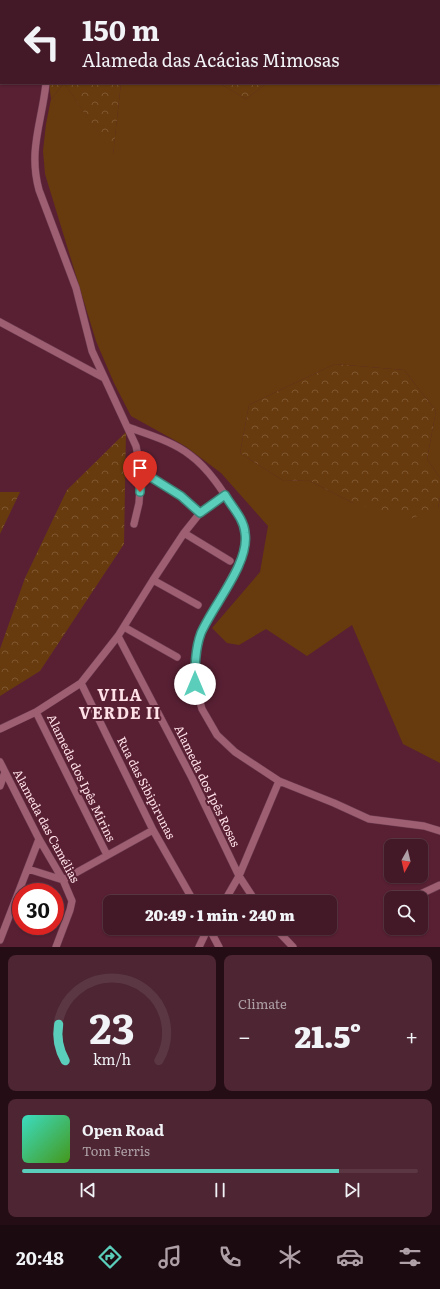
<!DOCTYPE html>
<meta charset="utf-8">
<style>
body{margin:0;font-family:Literata,serif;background:#4d2533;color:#f1f3f6;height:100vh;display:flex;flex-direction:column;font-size:15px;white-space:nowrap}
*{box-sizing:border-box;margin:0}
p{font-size:13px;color:#afa0a7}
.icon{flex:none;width:22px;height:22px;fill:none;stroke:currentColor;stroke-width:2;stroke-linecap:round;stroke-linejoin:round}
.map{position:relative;height:947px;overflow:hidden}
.panel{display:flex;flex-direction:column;gap:8px;padding:8px;background:#250d15;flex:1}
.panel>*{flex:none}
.guide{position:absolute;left:0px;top:0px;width:440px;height:84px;box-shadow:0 1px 3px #0004,0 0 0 1px #5b3744;background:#431827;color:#f1f3f6;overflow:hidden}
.needle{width:26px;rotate:188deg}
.controls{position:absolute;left:384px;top:839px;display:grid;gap:8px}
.controls a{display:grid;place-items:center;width:44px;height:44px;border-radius:8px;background:#431827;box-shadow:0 1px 3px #0004,0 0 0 1px #5b3744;font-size:20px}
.speed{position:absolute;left:12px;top:883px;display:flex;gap:8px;font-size:20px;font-weight:700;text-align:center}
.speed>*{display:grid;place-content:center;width:52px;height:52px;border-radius:50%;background:#431827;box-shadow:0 1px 3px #0004,0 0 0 1px #5b3744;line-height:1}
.speed .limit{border:6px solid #d22;background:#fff;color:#111}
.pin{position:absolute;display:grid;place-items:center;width:34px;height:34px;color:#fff;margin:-41px -17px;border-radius:50% 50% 50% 0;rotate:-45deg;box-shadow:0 0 4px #0007}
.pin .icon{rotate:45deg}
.me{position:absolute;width:44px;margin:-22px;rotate:0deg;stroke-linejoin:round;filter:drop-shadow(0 0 3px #0008)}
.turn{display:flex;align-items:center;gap:14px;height:84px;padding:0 16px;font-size:18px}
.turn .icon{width:52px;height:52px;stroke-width:2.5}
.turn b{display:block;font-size:28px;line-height:34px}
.big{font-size:30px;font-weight:800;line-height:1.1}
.panel .card{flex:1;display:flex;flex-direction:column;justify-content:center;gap:6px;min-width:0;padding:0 14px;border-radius:8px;background:#4d2533}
.panel .dial{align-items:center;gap:0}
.dial svg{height:104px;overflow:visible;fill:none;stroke:#5b3744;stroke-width:7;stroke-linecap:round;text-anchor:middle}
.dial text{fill:#f1f3f6;stroke:none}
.song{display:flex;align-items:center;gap:12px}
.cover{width:48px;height:48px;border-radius:6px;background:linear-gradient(135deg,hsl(170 70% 55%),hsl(100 70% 35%))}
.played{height:4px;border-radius:2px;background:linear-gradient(90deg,#5bcebb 80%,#5b3744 80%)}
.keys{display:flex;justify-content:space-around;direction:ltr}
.heat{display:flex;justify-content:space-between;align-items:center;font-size:22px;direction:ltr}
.panel .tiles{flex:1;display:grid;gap:8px;grid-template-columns:1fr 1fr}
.card:last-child{grid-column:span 2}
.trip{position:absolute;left:103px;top:895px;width:234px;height:40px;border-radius:8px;background:#431827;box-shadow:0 1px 3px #0004,0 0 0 1px #5b3744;font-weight:800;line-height:40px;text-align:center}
.tabs{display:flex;height:64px;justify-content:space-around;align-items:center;background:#1b0a10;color:#afa0a7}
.tabs .icon{width:28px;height:28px}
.tabs .active{color:#5bcebb}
.tabs b{font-size:18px;color:#f1f3f6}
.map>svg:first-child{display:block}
.grass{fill:#673b0d}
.forest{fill:url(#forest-crowns)}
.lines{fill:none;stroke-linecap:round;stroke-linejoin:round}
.street-casing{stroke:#6f3e51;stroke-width:8}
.street{stroke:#9f5f73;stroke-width:7}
.route-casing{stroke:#3b867a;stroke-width:10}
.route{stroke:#5bcebb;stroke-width:7}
.labels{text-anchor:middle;stroke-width:4;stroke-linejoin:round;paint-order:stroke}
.street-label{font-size:12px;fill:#ffe1e8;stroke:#592034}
.district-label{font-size:16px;font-weight:bold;letter-spacing:1px;fill:#ffe1e8;stroke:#592034}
</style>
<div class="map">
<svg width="440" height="947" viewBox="0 0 440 947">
<defs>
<pattern id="forest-crowns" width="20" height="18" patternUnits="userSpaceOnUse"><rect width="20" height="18" fill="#673b0d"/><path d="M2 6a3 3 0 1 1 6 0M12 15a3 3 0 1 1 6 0" fill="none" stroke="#7e5730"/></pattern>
</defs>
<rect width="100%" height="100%" fill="#592034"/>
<path class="grass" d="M372,0H440V478L427,459L436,411L404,370L335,364L249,405L240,453L284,481L308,480L353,503L438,508L440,497V763L403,744L352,625L307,656L266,629L239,645L227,643L212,628L260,572L268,526L221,473L185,446L131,416L114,383L96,341L45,174L43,151L46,124L51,99L64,83L113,154L121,83H219L246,99L267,83H439V1H371Z"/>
<path class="forest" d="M76,0H372L75,1Z
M49,83H121L113,155L64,83L51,99Z
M219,83H267L246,99Z
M335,364L404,370L436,411L427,459L440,478V497L438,508L410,519L353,503L308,480L284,481L240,453L249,405Z
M126,432L124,544L40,671L0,696V649L25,578L67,490Z
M0,492H20L0,534Z"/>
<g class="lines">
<g class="street-casing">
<path id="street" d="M23,0L24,1
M46,83C42,122 28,150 39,190L76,288L92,351L136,446L141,471L139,503L134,524
M0,322L104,378
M128,427C149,435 172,441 190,455C213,472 228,500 243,523L246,533L245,545L240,562L201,633L195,658V685L202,709L217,735L235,752L279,781L334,803L369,819L424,826L440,831
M141,471L181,496L200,513
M184,533L230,561
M153,580L198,605
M124,627L177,657
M118,636L192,778L239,876L256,902
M81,683L153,830L194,902
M36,712L107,855
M0,729L36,712L81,683L118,636L153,580L184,533L200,513L225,495
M0,762L39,839L63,880L72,901L70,910L56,947
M0,786L5,772
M28,869L63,880L153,830
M412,898L440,885
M224,902L239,876L279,781
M209,928L219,947
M275,928L293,947
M0,940L39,839
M199,947L208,928"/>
</g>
<use href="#street" class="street"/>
</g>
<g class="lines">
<g class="route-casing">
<path id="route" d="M140,492L141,471L181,496L200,513L225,495C232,507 244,519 245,533C250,563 213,605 201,633C195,649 195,667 195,684"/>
</g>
<use href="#route" class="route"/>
</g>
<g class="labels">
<g class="street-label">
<text transform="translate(81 778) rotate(64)" y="4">Alameda dos Ipês Mirins</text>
<text transform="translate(207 786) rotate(64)" y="4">Alameda dos Ipês Rosas</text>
<text transform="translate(146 788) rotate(63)" y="4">Rua das Sibipirunas</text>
<text transform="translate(46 826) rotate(62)" y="4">Alameda das Camélias</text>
</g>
<g class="district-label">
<text x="120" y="701">VILA<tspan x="120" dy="18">VERDE II</tspan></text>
</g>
</g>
</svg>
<div class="controls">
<a><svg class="needle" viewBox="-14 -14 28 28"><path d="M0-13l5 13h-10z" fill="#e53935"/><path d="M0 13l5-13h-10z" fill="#afa0a7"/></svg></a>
<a><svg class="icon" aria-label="search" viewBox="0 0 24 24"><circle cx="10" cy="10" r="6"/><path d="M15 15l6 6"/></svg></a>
</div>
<div class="speed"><div class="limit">30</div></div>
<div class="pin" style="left:140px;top:492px;background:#d93025"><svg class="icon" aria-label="arrive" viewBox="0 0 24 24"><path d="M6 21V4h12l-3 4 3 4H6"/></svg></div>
<svg class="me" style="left:195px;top:684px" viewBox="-20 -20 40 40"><circle r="19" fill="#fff"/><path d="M0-13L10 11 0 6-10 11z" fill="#5bcebb"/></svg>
<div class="trip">20:49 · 1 min · 240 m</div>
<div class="guide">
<div class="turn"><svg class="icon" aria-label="left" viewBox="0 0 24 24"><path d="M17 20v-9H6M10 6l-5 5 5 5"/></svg><div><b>150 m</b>Alameda das Acácias Mimosas</div></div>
</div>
</div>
<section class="panel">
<div class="tiles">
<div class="card dial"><svg viewBox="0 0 100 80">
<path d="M14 69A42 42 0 1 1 86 69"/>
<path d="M14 69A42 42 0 0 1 9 41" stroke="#5bcebb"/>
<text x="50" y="56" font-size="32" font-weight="700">23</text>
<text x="50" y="72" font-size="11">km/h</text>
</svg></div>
<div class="card"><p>Climate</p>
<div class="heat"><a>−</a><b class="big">21.5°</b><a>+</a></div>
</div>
<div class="card">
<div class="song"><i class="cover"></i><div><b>Open Road</b><p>Tom Ferris</p></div></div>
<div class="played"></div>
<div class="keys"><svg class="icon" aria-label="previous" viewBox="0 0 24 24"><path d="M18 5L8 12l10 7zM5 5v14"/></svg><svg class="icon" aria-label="pause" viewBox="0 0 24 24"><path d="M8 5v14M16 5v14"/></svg><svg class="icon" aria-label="next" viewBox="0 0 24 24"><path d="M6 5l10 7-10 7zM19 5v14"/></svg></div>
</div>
</div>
</section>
<nav class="tabs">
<b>20:48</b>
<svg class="icon active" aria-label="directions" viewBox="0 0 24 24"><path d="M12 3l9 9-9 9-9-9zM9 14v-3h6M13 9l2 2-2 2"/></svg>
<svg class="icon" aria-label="music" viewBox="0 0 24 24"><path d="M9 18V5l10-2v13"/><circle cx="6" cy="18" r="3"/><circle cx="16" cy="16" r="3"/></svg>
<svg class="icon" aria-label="phone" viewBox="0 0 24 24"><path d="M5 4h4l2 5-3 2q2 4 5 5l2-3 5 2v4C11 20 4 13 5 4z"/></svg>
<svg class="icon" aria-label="climate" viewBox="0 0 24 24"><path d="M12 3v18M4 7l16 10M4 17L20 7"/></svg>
<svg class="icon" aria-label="car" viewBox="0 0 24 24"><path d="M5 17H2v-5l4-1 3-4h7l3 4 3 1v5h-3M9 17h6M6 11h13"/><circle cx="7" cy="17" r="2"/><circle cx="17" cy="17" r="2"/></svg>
<svg class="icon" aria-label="filters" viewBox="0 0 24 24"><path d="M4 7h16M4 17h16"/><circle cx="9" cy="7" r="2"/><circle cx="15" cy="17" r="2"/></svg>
</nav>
